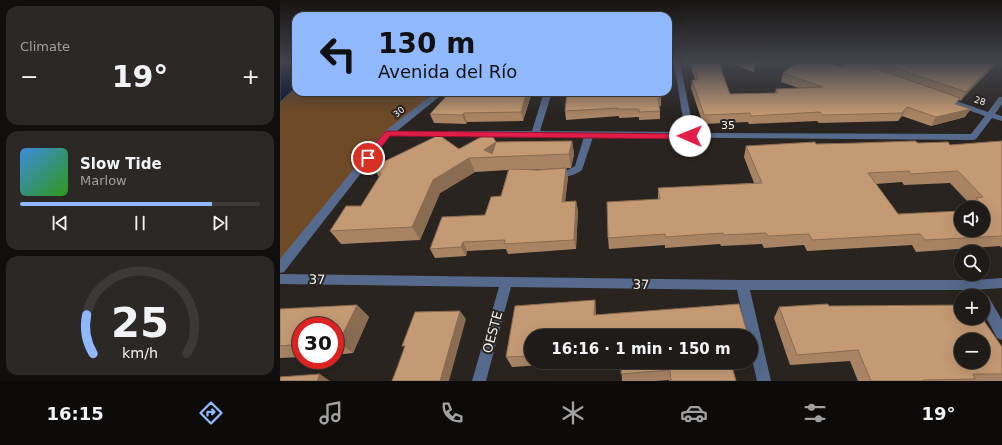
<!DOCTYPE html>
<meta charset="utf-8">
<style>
body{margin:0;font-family:"DejaVu Sans",sans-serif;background:#2c2825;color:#f1f3f6;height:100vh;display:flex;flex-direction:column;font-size:15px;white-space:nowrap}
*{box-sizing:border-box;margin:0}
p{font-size:13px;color:#a1a1a2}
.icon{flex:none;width:22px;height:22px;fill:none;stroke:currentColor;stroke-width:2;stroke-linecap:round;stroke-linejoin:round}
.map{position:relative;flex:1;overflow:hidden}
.panel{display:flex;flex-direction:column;gap:6px;padding:6px;background:#110f0d;width:280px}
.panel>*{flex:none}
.banner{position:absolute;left:12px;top:12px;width:380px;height:84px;border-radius:12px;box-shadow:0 4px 16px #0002,0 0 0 1px #3c3937;background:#8fb8fd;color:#111;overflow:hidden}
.fabs{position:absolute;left:674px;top:201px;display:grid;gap:8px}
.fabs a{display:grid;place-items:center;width:36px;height:36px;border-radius:50%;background:#1f1b18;box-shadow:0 4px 16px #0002,0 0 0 1px #3c3937;font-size:20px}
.speed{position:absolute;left:12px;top:317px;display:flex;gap:8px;font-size:20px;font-weight:700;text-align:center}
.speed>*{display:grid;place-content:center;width:52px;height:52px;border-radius:50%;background:#1f1b18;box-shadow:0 4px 16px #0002,0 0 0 1px #3c3937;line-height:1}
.speed .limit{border:6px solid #d22;background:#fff;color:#111}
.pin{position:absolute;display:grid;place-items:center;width:34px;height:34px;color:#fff;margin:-17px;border:2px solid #fff;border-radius:50%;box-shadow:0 1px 4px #0007}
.me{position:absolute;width:44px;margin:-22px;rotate:271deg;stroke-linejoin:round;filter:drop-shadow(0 0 3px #0008)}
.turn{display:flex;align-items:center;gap:14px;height:84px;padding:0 20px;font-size:18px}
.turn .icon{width:52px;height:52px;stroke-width:2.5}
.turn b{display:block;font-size:28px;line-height:34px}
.big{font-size:30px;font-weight:800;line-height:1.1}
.panel .card{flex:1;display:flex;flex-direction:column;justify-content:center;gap:6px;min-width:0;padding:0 14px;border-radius:12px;background:#2c2825}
.panel .dial{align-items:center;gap:0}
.dial svg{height:104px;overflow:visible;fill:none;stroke:#3c3937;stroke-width:7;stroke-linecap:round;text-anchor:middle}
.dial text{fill:#f1f3f6;stroke:none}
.song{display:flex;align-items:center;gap:12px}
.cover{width:48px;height:48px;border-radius:6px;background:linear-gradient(135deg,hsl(210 70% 55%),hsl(110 70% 35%))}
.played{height:4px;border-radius:2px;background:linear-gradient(90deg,#8fb8fd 80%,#3c3937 80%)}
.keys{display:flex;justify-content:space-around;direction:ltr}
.heat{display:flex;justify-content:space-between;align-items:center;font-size:22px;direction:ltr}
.trip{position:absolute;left:244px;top:329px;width:234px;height:40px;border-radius:20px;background:#1f1b18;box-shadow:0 4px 16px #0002,0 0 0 1px #3c3937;font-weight:800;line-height:40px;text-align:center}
.dock{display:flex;height:64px;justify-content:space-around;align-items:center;background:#0c0b0a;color:#a1a1a2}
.dock .icon{width:28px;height:28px}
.dock .current{color:#8fb8fd}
.dock b{font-size:18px;color:#f1f3f6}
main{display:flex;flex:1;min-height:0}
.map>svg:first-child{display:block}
.forest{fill:#6f4a26}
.water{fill:#010f31;stroke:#4b536b}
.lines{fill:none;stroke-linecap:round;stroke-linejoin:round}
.minor{fill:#556a8c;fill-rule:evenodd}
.wall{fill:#a98464;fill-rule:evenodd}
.shaded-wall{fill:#896c51}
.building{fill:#c49a74;stroke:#896c51;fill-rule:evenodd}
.route{fill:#e11d48;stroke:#92132f}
.labels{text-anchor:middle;stroke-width:4;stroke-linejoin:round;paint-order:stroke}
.far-street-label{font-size:9px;fill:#f7f3f1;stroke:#292420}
.street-label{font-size:11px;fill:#f7f3f1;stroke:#292420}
.near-street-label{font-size:13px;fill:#f7f3f1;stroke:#292420}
</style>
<main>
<section class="panel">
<div class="card"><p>Climate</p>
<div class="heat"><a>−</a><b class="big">19°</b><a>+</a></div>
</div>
<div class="card">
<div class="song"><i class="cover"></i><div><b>Slow Tide</b><p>Marlow</p></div></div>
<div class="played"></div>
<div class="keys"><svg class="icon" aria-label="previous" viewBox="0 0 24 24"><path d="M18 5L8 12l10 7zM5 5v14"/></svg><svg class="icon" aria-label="pause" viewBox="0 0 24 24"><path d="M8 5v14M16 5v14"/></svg><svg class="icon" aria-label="next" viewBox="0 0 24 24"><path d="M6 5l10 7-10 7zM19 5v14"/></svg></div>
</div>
<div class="card dial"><svg viewBox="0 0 100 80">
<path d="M14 69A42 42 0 1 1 86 69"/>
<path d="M14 69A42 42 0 0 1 9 39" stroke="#8fb8fd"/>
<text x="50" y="56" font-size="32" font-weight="700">25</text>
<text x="50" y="72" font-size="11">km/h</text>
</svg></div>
</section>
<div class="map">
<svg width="722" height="381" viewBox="0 0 722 381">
<rect width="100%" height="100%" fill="#292420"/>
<path class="forest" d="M16,87V92H160L108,133L0,268V102Z"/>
<path class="water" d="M0,62H16V87L0,102Z"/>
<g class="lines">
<path class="minor" d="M394,62H400L414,133L691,134L705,116L662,101L661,99L665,97L708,112L719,97H722V104L715,114L722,116V121L712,118L696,139L693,140L313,137L302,170C294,176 282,179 272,176L270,174L272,172L288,170L295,166L304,137L110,136L4,272L0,273V259L105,131L156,92H165L117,131H252L264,92H272L260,131L405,132Z
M555,62H565L581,69L576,70Z
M0,274L462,280H694L722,278V288L694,290H470L491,381H477L471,355V336H467L457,290L231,287L206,381H192L219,287L0,284Z
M703,294L708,296L722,320V340L717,338L703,312V296H698Z"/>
</g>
<path class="wall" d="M412,62H440L442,67V72L450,94L495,93L496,89L519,88L501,82L503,73L561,67L578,62H718L680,101L679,100L676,104L685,117L651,126L622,116L618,121L539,123L537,121L469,124L468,122L423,124L411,88L412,80H415L411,66Z
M448,62H475V63L474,72Z
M388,75L389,80V88H388Z
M252,92L243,121L187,122L186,124L154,123L150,114Z
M381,98V106H379L380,111V119L359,120V117L339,118V116L286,120L285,111Z
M292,141L294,154L291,168L240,170H257L286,168L288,177L285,202L298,210L296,249L228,254L226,249L187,251L186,256L155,258L150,249L205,215L221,196L228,170L195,172L160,193L140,240L61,244L50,231L81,206L99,177L93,167L179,149L216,142Z
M722,141V248L720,246L636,252L632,245L527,251L524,245L484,248L482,244L441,246L440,244L385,248V245L329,249L328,238L378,199V188L474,183L464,157L466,146L536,144L638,143L670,145ZM622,182L624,185L670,183L690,204L688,208H703V230L618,214L596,184Z
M315,300L316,315L459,304L468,336H251V362H305L232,367L226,357L235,306Z
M77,305L89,317L73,353L55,355V326H21V357L0,358V309Z
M549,306L722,347V381H578L570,361L510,365L494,318L499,307Z
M341,362L456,381H389V380L375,381H342Z"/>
<path class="shaded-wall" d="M715,62H718L680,101L686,92Z
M247,92H252L243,121L241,112Z
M627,107L622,116L618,121L622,113Z
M691,109L685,117L651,126L656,117Z
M184,113L187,122L186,124L182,115Z
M292,141L294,154L291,168L289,154Z
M216,142L220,156L207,158L204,150Z
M189,158L195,172L160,193L140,240L132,227L153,180Z
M286,168L288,177L284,211L282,202Z
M296,201L298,210L296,249L294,240Z
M183,242L187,251L186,256L181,247Z
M315,300L316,311V326L314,315Z
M77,305L89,317L73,353L59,342Z
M180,311L186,319L169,381H160Z
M40,374L50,381H37Z"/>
<path class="building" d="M413,62H440L442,67H440L450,94L498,93L496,89L543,87L503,73L518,62H544L561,67L571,62H577L680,98L675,104L691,109L656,117L627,107L622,113L542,115L540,112L471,116L470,113L424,115L412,80H418Z
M597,62H715L686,92Z
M170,92H247L241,112L184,113L182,115L150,114Z
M287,92H380L381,98H378L380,111L359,112V109H338V108L285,111Z
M210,132L216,142L292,141L289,154L189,158L153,180L132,227L50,231L66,206H81L101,174L93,167L159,135L179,149ZM216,142L212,154L204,150Z
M635,141L638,143L668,142L670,145L722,141V236L645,240L640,234L532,240L529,234L488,236L486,233L444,235L443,233L386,237L385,234L328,238L327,202L380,199L378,188L482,183L466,146L535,142L536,144L578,143ZM629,171L630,174L678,171L703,197L696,198L707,209L703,210V230H681V211L618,214L588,173Z
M286,168L282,202L296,201L294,240L224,244L225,240L183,242L181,247L150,249L162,217L205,215L211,197L221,196L229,169L257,170Z
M315,300L314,315L459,304L468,336H251V356L226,357L235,306Z
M548,304L549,306L681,305V318H702L722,347V374H693L695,379L643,380V381H591L578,350L517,355L499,307ZM681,340H703V362H681Z
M77,305L59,342H55V326H21V344L0,346V309Z
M180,311L160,381H112L117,368L125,346H122L135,312Z
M341,362H451L456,381H391L390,370L341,374Z
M40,374L37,381H0V377Z"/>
<linearGradient id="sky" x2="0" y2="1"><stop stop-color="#171412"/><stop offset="0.54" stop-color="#43454e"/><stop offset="1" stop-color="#43454e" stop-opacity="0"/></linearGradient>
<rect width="722" height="115" fill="url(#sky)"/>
<path class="route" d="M108,131L410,134L414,136L410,139L110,136L91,160H85L84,158L85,156L105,132Z"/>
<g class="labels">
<g class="far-street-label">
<text transform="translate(700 101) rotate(19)" y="3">28</text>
<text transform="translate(119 112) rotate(-38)" y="3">30</text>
</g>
<g class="street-label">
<text x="448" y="129">35</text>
</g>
<g class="near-street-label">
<text transform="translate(37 279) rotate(1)" y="5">37</text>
<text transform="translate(361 284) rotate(1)" y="5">37</text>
<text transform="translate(212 332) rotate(-75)" y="5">OESTE</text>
</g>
</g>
</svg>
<div class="fabs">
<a><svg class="icon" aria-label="sound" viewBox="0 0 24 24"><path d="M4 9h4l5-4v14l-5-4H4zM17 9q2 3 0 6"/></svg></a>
<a><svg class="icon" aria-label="search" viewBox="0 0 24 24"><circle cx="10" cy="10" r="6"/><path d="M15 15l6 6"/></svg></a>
<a>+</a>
<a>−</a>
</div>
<div class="speed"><div class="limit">30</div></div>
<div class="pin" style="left:88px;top:158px;background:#d93025"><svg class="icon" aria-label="arrive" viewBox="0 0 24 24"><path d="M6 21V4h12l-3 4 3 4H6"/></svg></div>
<svg class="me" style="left:410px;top:136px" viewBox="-20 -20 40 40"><circle r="19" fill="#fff"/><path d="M0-13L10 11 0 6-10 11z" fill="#e11d48"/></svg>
<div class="trip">16:16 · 1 min · 150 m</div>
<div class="banner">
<div class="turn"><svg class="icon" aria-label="left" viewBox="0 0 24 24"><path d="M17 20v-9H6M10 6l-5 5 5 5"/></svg><div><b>130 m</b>Avenida del Río</div></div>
</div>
</div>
</main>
<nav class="dock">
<b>16:15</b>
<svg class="icon current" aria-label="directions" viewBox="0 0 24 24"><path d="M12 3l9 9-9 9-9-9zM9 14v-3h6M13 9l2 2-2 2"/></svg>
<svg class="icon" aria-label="music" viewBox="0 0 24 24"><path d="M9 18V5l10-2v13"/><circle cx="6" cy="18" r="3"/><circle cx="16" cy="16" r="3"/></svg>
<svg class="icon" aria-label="phone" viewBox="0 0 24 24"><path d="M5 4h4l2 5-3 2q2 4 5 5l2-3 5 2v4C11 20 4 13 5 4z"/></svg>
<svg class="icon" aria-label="climate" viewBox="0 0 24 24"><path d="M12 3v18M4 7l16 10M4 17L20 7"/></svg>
<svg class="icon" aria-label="car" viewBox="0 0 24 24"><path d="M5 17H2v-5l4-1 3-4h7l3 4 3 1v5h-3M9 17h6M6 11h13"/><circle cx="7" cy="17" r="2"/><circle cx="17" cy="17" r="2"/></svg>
<svg class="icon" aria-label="filters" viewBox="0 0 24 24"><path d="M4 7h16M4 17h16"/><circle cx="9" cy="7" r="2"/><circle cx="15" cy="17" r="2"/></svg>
<b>19°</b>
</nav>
